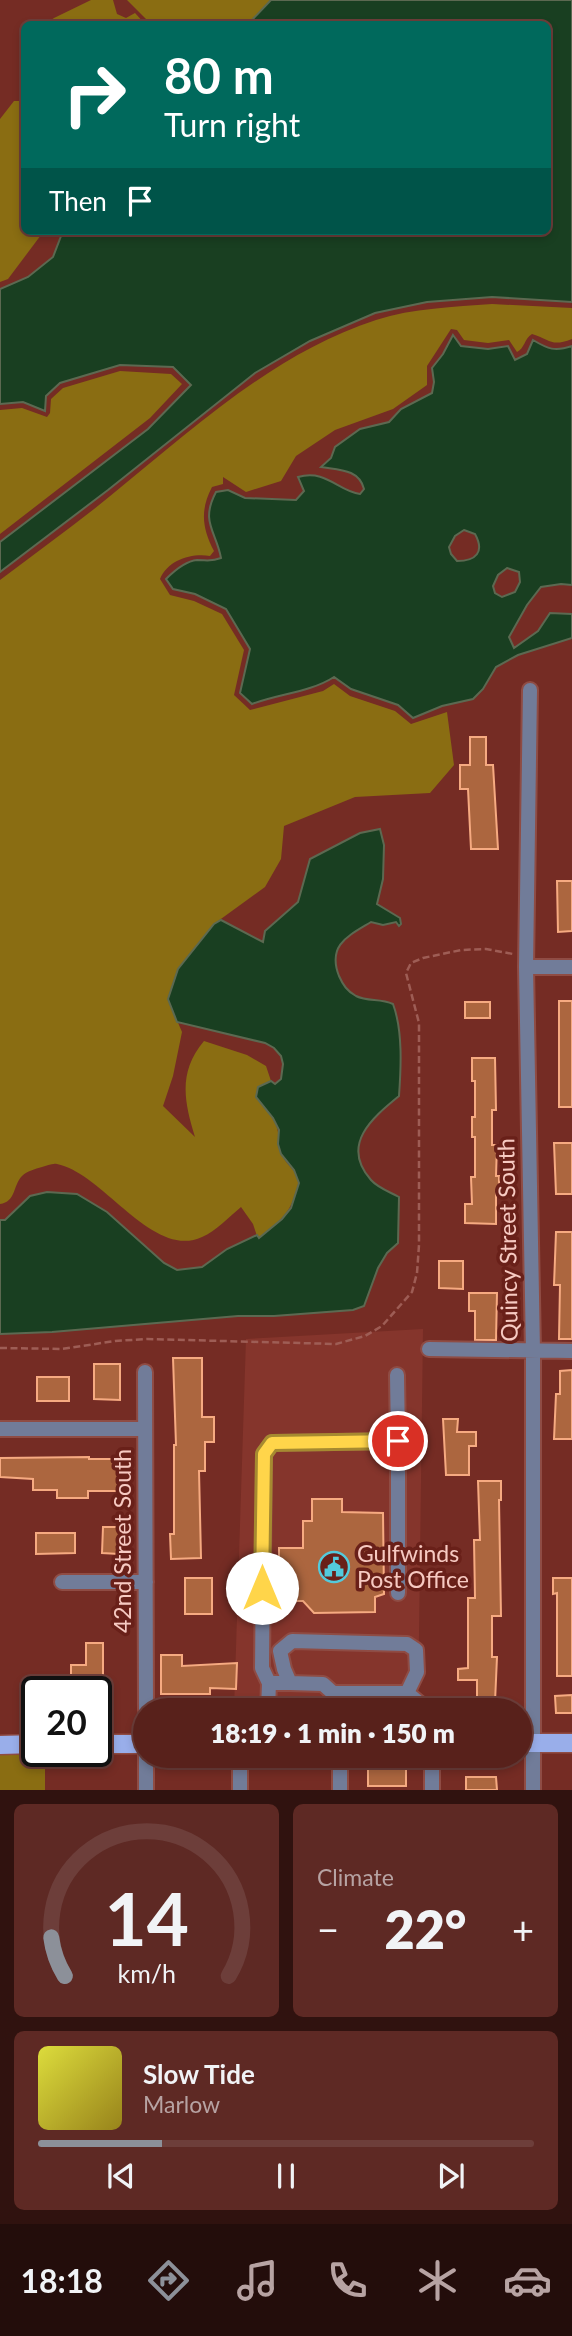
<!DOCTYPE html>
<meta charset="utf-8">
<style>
body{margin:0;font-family:Lato,sans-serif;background:#5e2924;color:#f1f3f6;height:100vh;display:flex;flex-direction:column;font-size:26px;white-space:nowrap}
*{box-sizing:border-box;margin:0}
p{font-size:23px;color:#b7a3a3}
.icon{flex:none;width:38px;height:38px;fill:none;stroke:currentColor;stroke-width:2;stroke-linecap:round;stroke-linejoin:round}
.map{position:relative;height:1790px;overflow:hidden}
.panel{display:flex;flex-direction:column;gap:14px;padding:14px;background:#30120f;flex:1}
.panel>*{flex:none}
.guide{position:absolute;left:21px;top:21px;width:530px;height:214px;border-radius:10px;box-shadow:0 4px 10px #0003,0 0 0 2px #6d3e3a;background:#00695c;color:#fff;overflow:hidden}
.speed{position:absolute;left:21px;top:1676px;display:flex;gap:14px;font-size:35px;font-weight:700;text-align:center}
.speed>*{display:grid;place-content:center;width:91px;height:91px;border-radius:50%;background:#58211b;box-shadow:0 4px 10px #0003,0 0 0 2px #6d3e3a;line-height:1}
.speed .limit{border:4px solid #111;border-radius:10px;background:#fff;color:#111}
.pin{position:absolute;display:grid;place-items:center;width:60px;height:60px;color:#fff;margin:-30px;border:4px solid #fff;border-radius:50%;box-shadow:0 2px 7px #0007}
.me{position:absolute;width:77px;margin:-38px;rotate:0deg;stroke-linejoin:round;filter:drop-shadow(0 0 5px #0008)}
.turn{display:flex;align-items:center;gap:24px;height:147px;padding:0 28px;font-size:32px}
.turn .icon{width:91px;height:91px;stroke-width:2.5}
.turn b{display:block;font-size:49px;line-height:60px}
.then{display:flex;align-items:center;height:66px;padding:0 28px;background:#0003;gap:14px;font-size:26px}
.big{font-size:52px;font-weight:800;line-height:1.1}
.panel .widget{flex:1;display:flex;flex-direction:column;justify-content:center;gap:10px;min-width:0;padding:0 24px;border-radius:10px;background:#5e2924}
.panel .dial{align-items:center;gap:0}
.dial svg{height:182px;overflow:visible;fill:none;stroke:#6d3e3a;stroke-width:7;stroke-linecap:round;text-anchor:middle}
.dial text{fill:#f1f3f6;stroke:none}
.song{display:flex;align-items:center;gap:21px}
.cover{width:84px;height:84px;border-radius:10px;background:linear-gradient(135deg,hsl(60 70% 55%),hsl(50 70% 35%))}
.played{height:7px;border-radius:4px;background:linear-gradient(90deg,#8c9099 25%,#6d3e3a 25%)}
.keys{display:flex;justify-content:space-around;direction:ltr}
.heat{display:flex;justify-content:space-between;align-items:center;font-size:38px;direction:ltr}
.panel .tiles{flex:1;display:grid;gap:14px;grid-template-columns:1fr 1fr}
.widget:last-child{grid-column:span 2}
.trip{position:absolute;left:133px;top:1698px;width:399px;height:70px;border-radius:35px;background:#58211b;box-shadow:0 4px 10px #0003,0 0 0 2px #6d3e3a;font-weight:800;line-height:70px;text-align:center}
.tab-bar{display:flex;height:112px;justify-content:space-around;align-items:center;background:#230d0b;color:#b7a3a3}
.tab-bar .icon{width:49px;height:49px}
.tab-bar .active{color:#8c9099}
.tab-bar b{font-size:32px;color:#f1f3f6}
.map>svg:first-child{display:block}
.built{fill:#85352c}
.green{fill:#8a6d12}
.water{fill:#193f21;stroke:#5c6951;stroke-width:2;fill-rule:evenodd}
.building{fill:#ac663f;stroke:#f6aa81;stroke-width:2}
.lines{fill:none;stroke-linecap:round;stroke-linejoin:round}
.minor-casing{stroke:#8f4c44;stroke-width:18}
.major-casing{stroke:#8f4c44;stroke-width:21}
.path{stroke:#9e5d55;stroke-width:2.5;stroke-dasharray:7 3.5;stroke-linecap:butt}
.minor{stroke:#717c99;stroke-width:14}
.major{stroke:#99aeea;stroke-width:18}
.route-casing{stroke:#a68a30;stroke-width:18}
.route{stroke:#ffd54a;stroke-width:12}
.labels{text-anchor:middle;stroke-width:7;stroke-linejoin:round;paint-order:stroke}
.street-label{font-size:23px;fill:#f7cac2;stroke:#692019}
.poi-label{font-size:23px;fill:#f7cac2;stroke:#692019;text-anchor:start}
</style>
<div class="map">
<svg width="572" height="1790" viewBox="0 0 572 1790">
<rect width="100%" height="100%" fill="#752c24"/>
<path class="built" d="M423,1329L418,1710H234L246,1339Z"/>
<path class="green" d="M91,0H113L117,14L126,18L135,13L145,24H45L54,18Z
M127,0H271L251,22L245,24H151Z
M14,101H24V231H44L8,279L0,282V119Z
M492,304L572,308V339C551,347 551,340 532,334C524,339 525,348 517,352L509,340L488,343L464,340L457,330L451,329L427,366V385L393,409L335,430L296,456L281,481L246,492L223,477V484L212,487C200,510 202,528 214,551L210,556C191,553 168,560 160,579L170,595L194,601L222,614L244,650L234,695L250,710L323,691L334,684L350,696L395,711L411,724L447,712L454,765L430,793L355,797L284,826L281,859L265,887L214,924L168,999L182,1032L173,1076L163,1106L195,1137C184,1101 178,1072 204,1041L247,1055L266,1066L271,1081L258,1087C260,1107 265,1104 274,1120C280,1131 278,1144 283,1156C286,1165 295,1169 298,1178C299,1184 297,1188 295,1194C290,1215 274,1226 258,1239L253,1224L241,1207C229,1217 216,1231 202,1237C153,1260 103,1173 57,1164C52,1163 47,1166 42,1167C35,1169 27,1171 22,1176C13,1185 16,1202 0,1204V580C38,551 78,523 115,492C196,426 275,353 376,320C413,308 454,307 492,304Z
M120,371L171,374L182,384L150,418L0,534V410L22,408L47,417L50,413L51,399L63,388Z
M0,1755H45V1790H0Z"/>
<path class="water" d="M271,0H572V302L492,297L427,302L375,313L310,341L255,373L108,490L0,572V542L148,429L191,385L173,367L120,365L60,383L46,396L45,411L23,402L0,404V289L28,277L53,257L63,231H548V24H245L251,21Z
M453,335L461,346L488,349L508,346L515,360L527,354L533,340C548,349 555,352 572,346V585L561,584L541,587L527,605L509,637L514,648L538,631L550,613L572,614V638L518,655L496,667L483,689L473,699L442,706L413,718L398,705L351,689L334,677C311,692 278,694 252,704L240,693L250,649L226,609L195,594L173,589L166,579C174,571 185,561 197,560C207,560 211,562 221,558C216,531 200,522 216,492L228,490L245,498L296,500L304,491L298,477C326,469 338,491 360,494L364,489C359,469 339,470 321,467L331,458L335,447L360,429L389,422L401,409L432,393L434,382L432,368L443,354ZM464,530L475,534C485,552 476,561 457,561L451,554L449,547L455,536ZM507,568L519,572L520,582L515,592L502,597L495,593L493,586L498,575Z
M380,829L384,845L383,879L377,904L400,918L401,924L399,926L396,922L383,925L371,922C348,936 327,945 339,976C343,985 347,991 356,996C368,1002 380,998 393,1004C403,1031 401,1068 399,1096C372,1118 340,1145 371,1180C378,1188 390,1192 399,1197L398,1243L387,1253L378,1268L364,1306L353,1310L274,1316H238L52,1332L0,1334V1220H5L30,1196L47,1192L77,1194L107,1212L164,1263L177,1270L202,1267L227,1249L257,1235L259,1238L282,1219L291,1208L299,1183L294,1170L281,1154L278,1144L279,1130L273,1118L256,1097L258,1087L271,1081L275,1084L281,1079L283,1064L281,1056L274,1048L265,1043L177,1022L168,999L178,969L214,924L221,920L263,942L265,931L298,902L310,859L360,833Z"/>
<path class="building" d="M470,737H486V765H493L498,849H471L468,789H460V765H470Z
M557,881H572V931L558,932Z
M559,1001H572V1107H559Z
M465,1002H490V1018H465Z
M472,1058H495L496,1110H492V1145H497L496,1176H499V1190L496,1191V1224L465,1223V1204H472L471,1177H475V1137H472V1117H475V1081H472Z
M554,1143H572V1194H556Z
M556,1232H572V1339H559L560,1285H554Z
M439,1261H463V1289L439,1288Z
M469,1293H497L496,1340H475V1311H469Z
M173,1358H202V1417H214V1442H205V1471H199L201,1558L171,1559L170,1534H174V1445H176Z
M94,1364H120V1400L94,1399Z
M572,1370V1439H554L556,1394H560V1371Z
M37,1377H69V1401H37Z
M443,1419H458L457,1432H476V1446H469V1475H446Z
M89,1457V1459H120V1491H88V1498H57V1490H33V1479L0,1477V1458Z
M478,1481H501V1500H499L501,1616H492V1657H497L495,1702H477V1680H458V1669L468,1668V1598H475L474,1540H480Z
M312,1499H342V1512L383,1513L384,1594L375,1597V1612L314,1613L303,1601H279V1548H303V1521H312Z
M103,1527H120L119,1554L102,1553Z
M36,1533H75V1553L36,1554Z
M185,1578H212V1614H185Z
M553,1578H572V1676H557V1593L553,1594Z
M86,1643H103V1690H71V1665H86Z
M161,1655H182V1666L237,1663L236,1689L210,1688V1694H161Z
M572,1695V1713H556L555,1696Z
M368,1767H406V1786H368Z
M466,1777H496L497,1790H466Z"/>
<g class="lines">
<g class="minor-casing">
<path id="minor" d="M530,690L526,967L533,1351V1790
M526,967H572
M429,1349L572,1351
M145,1372L146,1710
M397,1375L398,1441
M0,1429H145
M62,1582H146
M269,1683L262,1668L264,1454L272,1443L398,1441V1593
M290,1683L323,1684L333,1693H407L419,1703L420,1710
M268,1710L269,1683H290L284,1669L280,1651L292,1641L407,1644L416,1650L417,1672L407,1693
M146,1755V1790
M240,1755V1790
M340,1755V1790
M432,1755V1790"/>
</g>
<g class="major-casing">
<path id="major" d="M520,1743H572
M96,1744H145
M0,1745L37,1744"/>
</g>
<path class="path" d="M0,1348L62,1349L115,1341L147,1339L336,1344L365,1336L382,1326L412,1292L417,1273L419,1245V1023L406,973L411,963L423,958L461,950L486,949L513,954"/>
<use href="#minor" class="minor"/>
<use href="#major" class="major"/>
</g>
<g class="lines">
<g class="route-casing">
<path id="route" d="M262,1588L264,1454L272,1443L398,1441"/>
</g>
<use href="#route" class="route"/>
</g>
<defs>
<g id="civic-ring" transform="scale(1.575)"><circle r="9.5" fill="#692019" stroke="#53cadc" stroke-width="1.5"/><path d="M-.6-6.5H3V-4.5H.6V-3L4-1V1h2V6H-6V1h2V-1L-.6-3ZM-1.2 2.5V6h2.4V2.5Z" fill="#53cadc"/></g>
</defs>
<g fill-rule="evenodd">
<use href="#civic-ring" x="334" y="1567"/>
</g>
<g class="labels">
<g class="street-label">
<text transform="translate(508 1240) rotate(-91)" y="8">Quincy Street South</text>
<text transform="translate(123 1541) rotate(-90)" y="8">42nd Street South</text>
</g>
<g class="poi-label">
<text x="357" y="1562">Gulfwinds<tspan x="357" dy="26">Post Office</tspan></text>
</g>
</g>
</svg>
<div class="speed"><div class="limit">20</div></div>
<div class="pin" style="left:398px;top:1441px;background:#d93025"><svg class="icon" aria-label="arrive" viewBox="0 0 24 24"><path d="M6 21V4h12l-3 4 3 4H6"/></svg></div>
<svg class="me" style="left:262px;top:1588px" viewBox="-20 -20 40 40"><circle r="19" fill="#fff"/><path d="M0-13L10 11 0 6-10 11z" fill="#ffd54a"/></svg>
<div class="trip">18:19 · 1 min · 150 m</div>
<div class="guide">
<div class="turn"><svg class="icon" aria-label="right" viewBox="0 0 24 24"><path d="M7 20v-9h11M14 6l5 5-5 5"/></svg><div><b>80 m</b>Turn right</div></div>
<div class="then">Then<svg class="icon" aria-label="arrive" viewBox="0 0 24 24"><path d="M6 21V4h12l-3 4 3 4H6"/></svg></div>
</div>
</div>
<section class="panel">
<div class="tiles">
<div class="widget dial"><svg viewBox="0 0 100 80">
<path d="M14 69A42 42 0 1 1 86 69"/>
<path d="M14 69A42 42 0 0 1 8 52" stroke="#8c9099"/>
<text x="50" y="56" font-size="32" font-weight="700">14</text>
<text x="50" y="72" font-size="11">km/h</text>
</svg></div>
<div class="widget"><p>Climate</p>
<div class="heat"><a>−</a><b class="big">22°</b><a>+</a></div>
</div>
<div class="widget">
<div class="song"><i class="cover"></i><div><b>Slow Tide</b><p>Marlow</p></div></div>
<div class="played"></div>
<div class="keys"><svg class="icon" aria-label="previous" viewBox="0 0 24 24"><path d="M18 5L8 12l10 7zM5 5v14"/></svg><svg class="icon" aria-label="pause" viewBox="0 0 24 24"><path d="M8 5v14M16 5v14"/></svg><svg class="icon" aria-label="next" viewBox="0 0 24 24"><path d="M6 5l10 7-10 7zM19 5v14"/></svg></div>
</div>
</div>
</section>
<nav class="tab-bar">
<b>18:18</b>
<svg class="icon active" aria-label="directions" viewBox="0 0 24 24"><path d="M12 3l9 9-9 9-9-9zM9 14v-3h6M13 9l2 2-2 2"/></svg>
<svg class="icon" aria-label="music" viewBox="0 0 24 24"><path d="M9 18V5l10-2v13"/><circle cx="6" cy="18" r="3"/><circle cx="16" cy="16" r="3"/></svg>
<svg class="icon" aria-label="phone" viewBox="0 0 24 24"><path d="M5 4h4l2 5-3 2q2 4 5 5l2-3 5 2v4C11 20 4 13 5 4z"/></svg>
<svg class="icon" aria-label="climate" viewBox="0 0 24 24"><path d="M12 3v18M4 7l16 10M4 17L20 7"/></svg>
<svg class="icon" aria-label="car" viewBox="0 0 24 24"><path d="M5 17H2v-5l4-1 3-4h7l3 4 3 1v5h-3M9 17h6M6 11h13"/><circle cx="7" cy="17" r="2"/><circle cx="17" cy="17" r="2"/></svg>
</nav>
